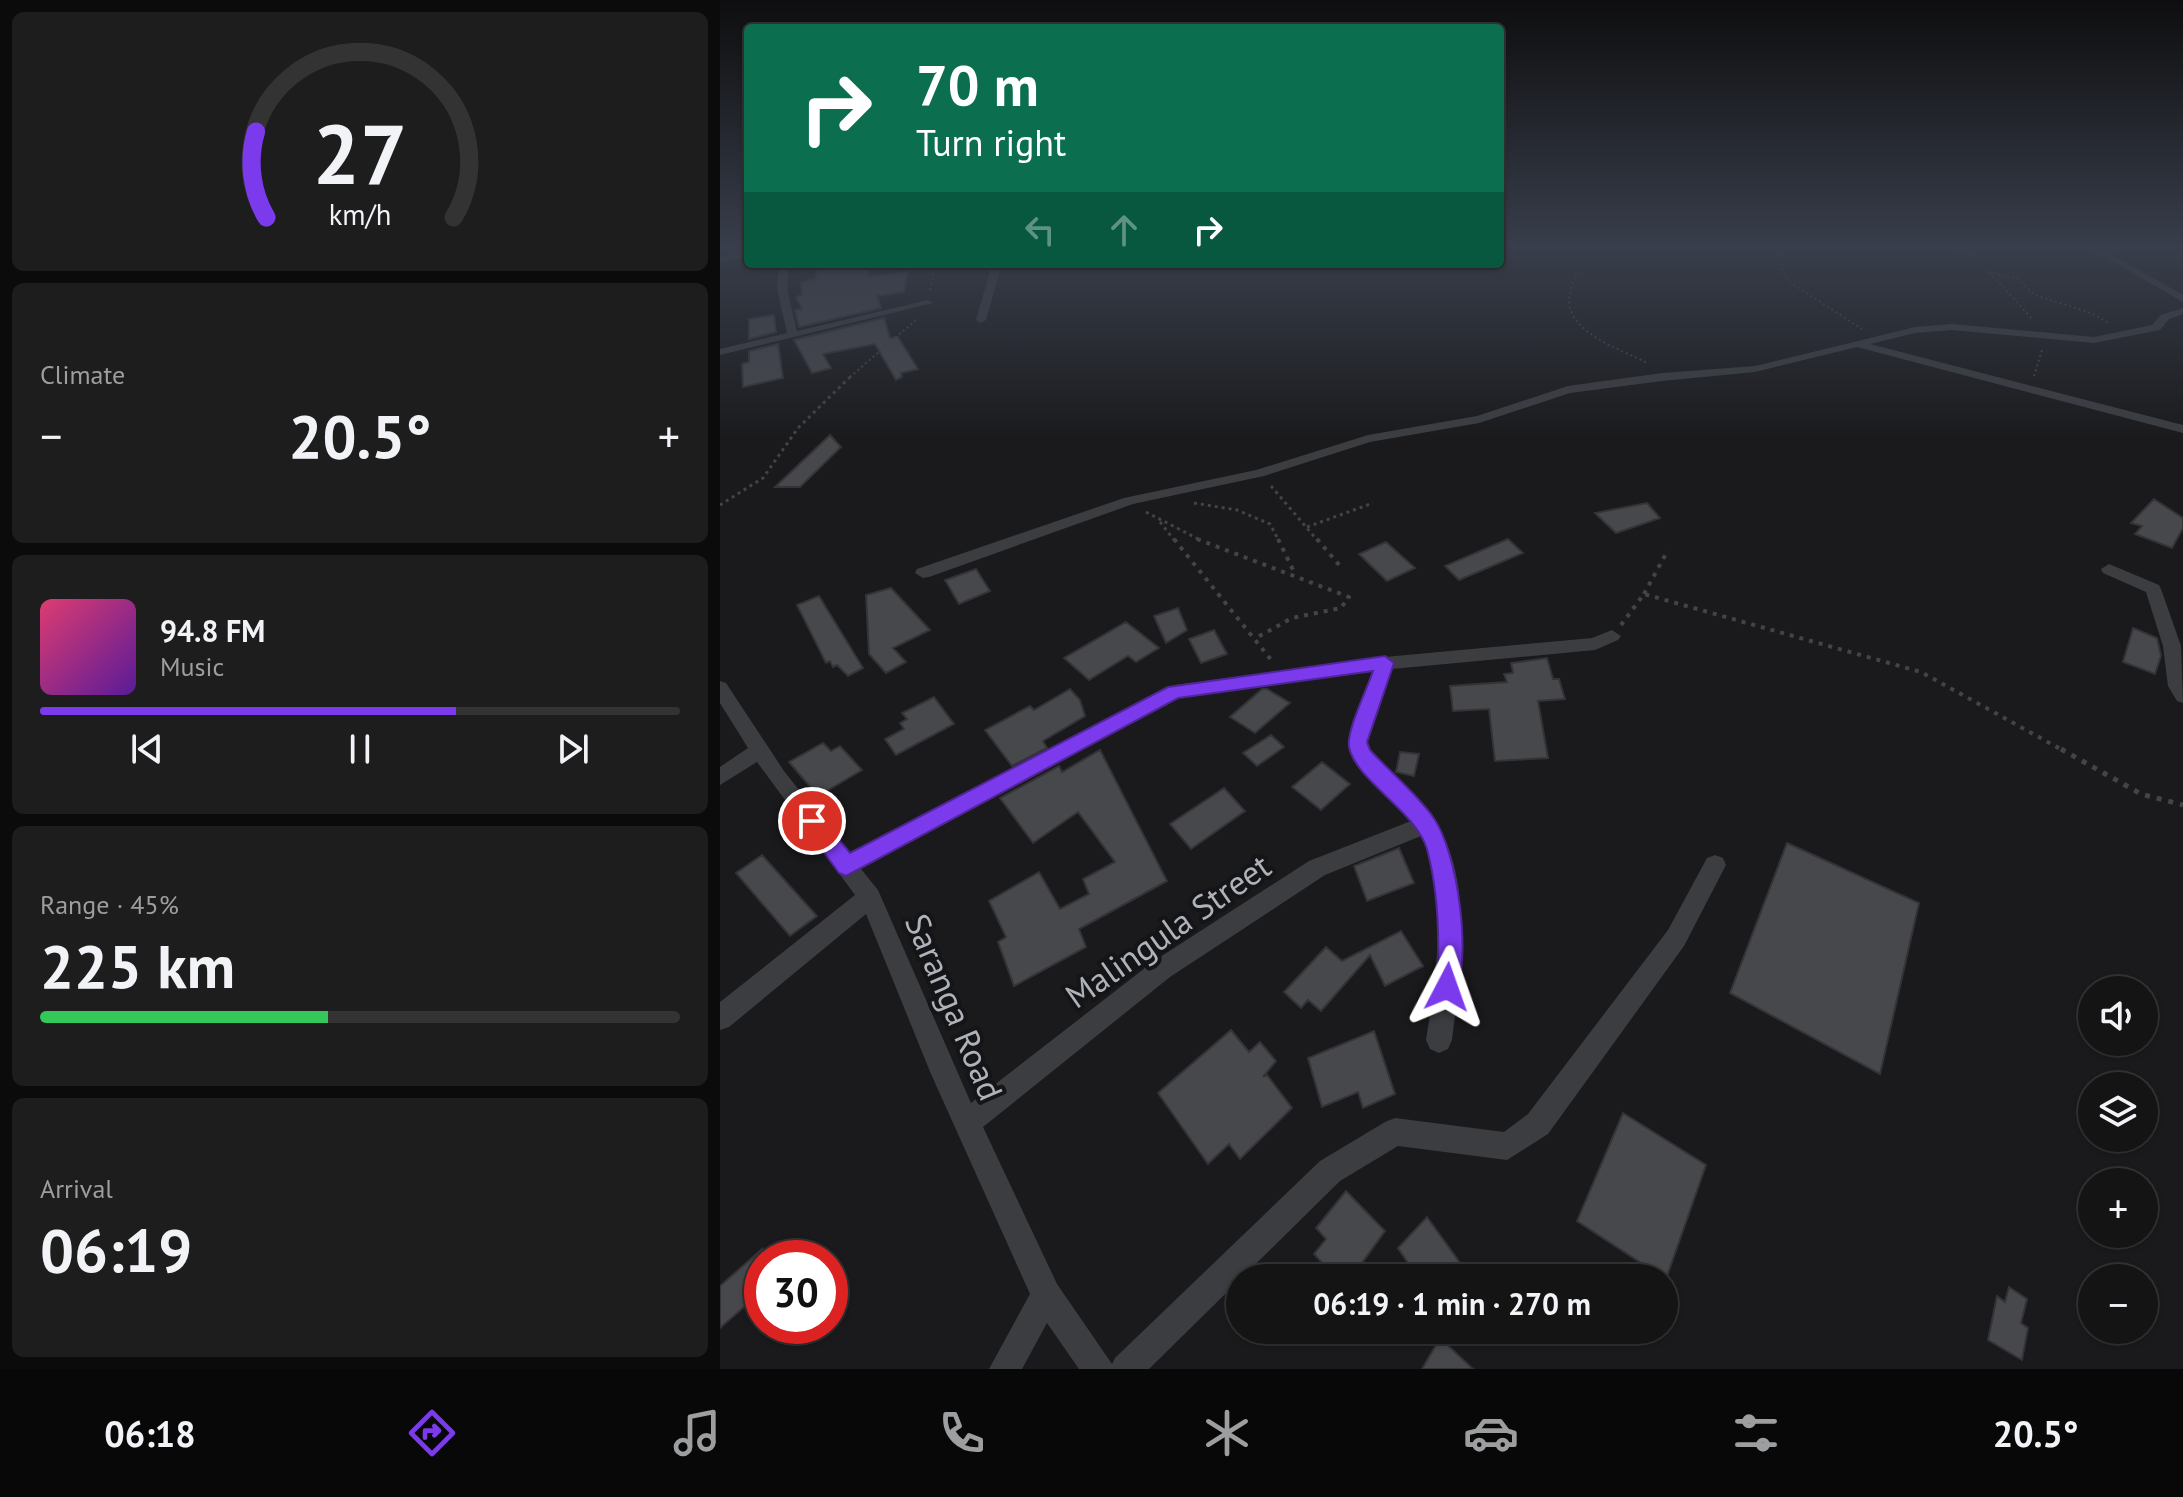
<!DOCTYPE html>
<meta charset="utf-8">
<style>
body{margin:0;font-family:"PT Sans",sans-serif;background:#1d1d1e;color:#f1f3f6;height:100vh;display:flex;flex-direction:column;font-size:30px;white-space:nowrap}
*{box-sizing:border-box;margin:0}
p{font-size:26px;color:#9d9ea0}
.icon{flex:none;width:44px;height:44px;fill:none;stroke:currentColor;stroke-width:2;stroke-linecap:round;stroke-linejoin:round}
.map{position:relative;flex:1;overflow:hidden}
.side{display:flex;flex-direction:column;gap:12px;padding:12px;background:#0b0b0c;width:720px}
.side>*{flex:none}
.guide{position:absolute;left:24px;top:24px;width:760px;height:244px;border-radius:8px;box-shadow:0 2px 6px #0004,0 0 0 2px #333334;background:#0b6e4f;color:#fff;overflow:hidden}
.controls{position:absolute;left:1358px;top:976px;display:grid;gap:16px}
.controls a{display:grid;place-items:center;width:80px;height:80px;border-radius:50%;background:#141415;box-shadow:0 2px 6px #0004,0 0 0 2px #333334;font-size:40px}
.speed{position:absolute;left:24px;top:1240px;display:flex;gap:16px;font-size:40px;font-weight:700;text-align:center}
.speed>*{display:grid;place-content:center;width:104px;height:104px;border-radius:50%;background:#141415;box-shadow:0 2px 6px #0004,0 0 0 2px #333334;line-height:1}
.speed .limit{border:12px solid #d22;background:#fff;color:#111}
.pin{position:absolute;display:grid;place-items:center;width:68px;height:68px;color:#fff;margin:-34px;border:4px solid #fff;border-radius:50%;box-shadow:0 2px 8px #0007}
.me{position:absolute;width:88px;margin:-44px;rotate:4deg;stroke-linejoin:round;filter:drop-shadow(0 0 6px #0008)}
.turn{display:flex;align-items:center;gap:28px;height:168px;padding:0 40px;font-size:36px}
.turn .icon{width:104px;height:104px;stroke-width:2.5}
.turn b{display:block;font-size:56px;line-height:68px}
.lanes{display:flex;align-items:center;height:76px;padding:0 40px;background:#0003;justify-content:center;gap:40px;direction:ltr}
.lanes .off{opacity:.35}
.big{font-size:60px;font-weight:600;line-height:1.1}
.side .widget{flex:1;display:flex;flex-direction:column;justify-content:center;gap:12px;min-width:0;padding:0 28px;border-radius:12px;background:#1d1d1e}
.side .dial{align-items:center;gap:0}
.dial svg{height:208px;overflow:visible;fill:none;stroke:#333334;stroke-width:7;stroke-linecap:round;text-anchor:middle}
.dial text{fill:#f1f3f6;stroke:none}
.song{display:flex;align-items:center;gap:24px}
.cover{width:96px;height:96px;border-radius:12px;background:linear-gradient(135deg,hsl(340 70% 55%),hsl(270 70% 35%))}
.played{height:8px;border-radius:4px;background:linear-gradient(90deg,#7c3aed 65%,#333334 65%)}
.keys{display:flex;justify-content:space-around;direction:ltr}
.heat{display:flex;justify-content:space-between;align-items:center;font-size:44px;direction:ltr}
.charge{height:12px;border-radius:6px;background:linear-gradient(90deg,#34c759 45%,#333334 0)}
.trip{position:absolute;left:506px;top:1264px;width:452px;height:80px;border-radius:40px;background:#141415;box-shadow:0 2px 6px #0004,0 0 0 2px #333334;font-weight:600;line-height:80px;text-align:center}
.tab-bar{display:flex;height:128px;justify-content:space-around;align-items:center;background:#080808;color:#9d9ea0}
.tab-bar .icon{width:56px;height:56px}
.tab-bar .current{color:#7c3aed}
.tab-bar b{font-size:36px;color:#f1f3f6}
main{display:flex;flex:1;min-height:0}
.map>svg:first-child{display:block}
.building{fill:#47484c;stroke:#343438;stroke-width:2}
.lines{fill:none;stroke-linecap:round;stroke-linejoin:round}
.path-far3{stroke:#414448;stroke-width:2;stroke-dasharray:2 3;stroke-linecap:butt}
.path-far2{stroke:#414448;stroke-width:3;stroke-dasharray:3 4;stroke-linecap:butt}
.path-far1{stroke:#414448;stroke-width:4;stroke-dasharray:4 6;stroke-linecap:butt}
.path{stroke:#414448;stroke-width:5;stroke-dasharray:5 7;stroke-linecap:butt}
.minor{fill:#3b3d41;fill-rule:evenodd}
.route{fill:#7c3aed;stroke:#51269a;stroke-width:2}
.labels{text-anchor:middle;stroke-width:8;stroke-linejoin:round;paint-order:stroke}
.near-street-label{font-size:34px;fill:#adb2bb;stroke:#151517}
</style>
<main>
<section class="side">
<div class="widget dial"><svg viewBox="0 0 100 80">
<path d="M14 69A42 42 0 1 1 86 69"/>
<path d="M14 69A42 42 0 0 1 10 36" stroke="#7c3aed"/>
<text x="50" y="56" font-size="32" font-weight="700">27</text>
<text x="50" y="72" font-size="11">km/h</text>
</svg></div>
<div class="widget"><p>Climate</p>
<div class="heat"><a>−</a><b class="big">20.5°</b><a>+</a></div>
</div>
<div class="widget">
<div class="song"><i class="cover"></i><div><b>94.8 FM</b><p>Music</p></div></div>
<div class="played"></div>
<div class="keys"><svg class="icon" aria-label="previous" viewBox="0 0 24 24"><path d="M18 5L8 12l10 7zM5 5v14"/></svg><svg class="icon" aria-label="pause" viewBox="0 0 24 24"><path d="M8 5v14M16 5v14"/></svg><svg class="icon" aria-label="next" viewBox="0 0 24 24"><path d="M6 5l10 7-10 7zM19 5v14"/></svg></div>
</div>
<div class="widget"><p>Range · 45%</p><b class="big">225 km</b><div class="charge"></div></div>
<div class="widget"><p>Arrival</p><b class="big">06:19</b></div>
</section>
<div class="map">
<svg width="1463" height="1369" viewBox="0 0 1463 1369">
<rect width="100%" height="100%" fill="#1a1a1c"/>
<path class="building" d="M99,264H151L148,276L188,272L184,292L157,296L161,308L79,327L75,310L82,309L76,297L82,295L81,282L95,279Z
M54,315L56,332L29,339V319Z
M164,318L170,338L178,337L198,369L181,373L182,377L176,380L155,344L103,354L111,368L92,373L74,340Z
M58,344L63,378L23,387L22,364L29,362V351Z
M110,435L121,447L80,487H55Z
M1434,499L1463,518V528L1452,548L1415,534L1422,526L1411,523Z
M927,503L940,518L896,533L875,513Z
M788,539L803,553L739,580L725,566Z
M666,542L695,568L667,581L639,554Z
M256,569L270,591L239,604L225,580Z
M171,588L210,630L173,648L186,662L166,673L149,654L146,595Z
M99,596L143,668L128,676L117,665L113,667L110,661L106,663L77,605Z
M458,608L467,630L446,643L434,616Z
M406,622L439,648L416,662L408,656L369,680L344,658Z
M1413,628L1437,638L1441,656L1435,674L1403,662Z
M494,630L507,654L481,663L469,639Z
M827,658L833,679H839L845,699L818,701L828,758L775,761L769,709L733,711L730,686L787,682L784,674L793,673L791,663Z
M350,689L360,700L365,716L323,741L327,748L292,766L265,730L310,706L314,710Z
M542,689H547L570,703L535,733L510,717Z
M214,697L234,724L176,755L165,739L184,729L180,723L187,719L182,713Z
M551,735L564,747L537,766L523,753Z
M103,743L111,751L120,746L142,770L98,796L69,762Z
M380,750L447,881L359,929L366,947L294,986L278,942L286,937L269,901L319,872L340,909L369,894L363,879L395,862L358,812L313,843L280,798L339,766L342,772Z
M680,752L699,754L694,776L676,772Z
M602,762L630,784L601,810L572,787Z
M504,788L525,811L471,849L450,824Z
M1067,843L1199,903L1160,1074L1010,993Z
M679,848L694,883L647,901L634,866Z
M42,855L97,916L70,936L16,873Z
M681,931L703,966L665,986L650,955L601,1011L588,1000L581,1008L564,992L606,947L622,961Z
M511,1030L529,1052L540,1042L556,1061L543,1077L547,1075L572,1108L520,1159L509,1144L488,1164L438,1093Z
M654,1031L675,1094L643,1108L638,1092L602,1107L588,1058Z
M903,1113L986,1165L945,1282L944,1278L857,1221Z
M626,1191L665,1231L631,1278H616L594,1254L606,1239L596,1228Z
M707,1217L751,1278H698L678,1248Z
M42,1249V1291L0,1328V1286Z
M1289,1287L1307,1299L1301,1323L1308,1328L1302,1360L1268,1340L1277,1296L1285,1302Z
M720,1338L753,1369H702Z"/>
<g class="lines">
<path class="path-far3" d="M1061,249L1063,273L1071,283L1142,329
M1238,249L1255,256L1313,320
M858,268C855,278 850,289 849,300C849,334 903,350 927,363
M1268,272L1298,279L1315,295L1371,313L1389,323
M210,290L215,264
M1314,376L1322,350
M130,377L197,319"/>
<path class="path-far2" d="M551,486L598,541
M474,503L517,510L550,524L559,541
M0,505L43,478L78,428L132,375
M426,512L482,541
M440,522L455,541
M587,527L653,503"/>
<path class="path-far1" d="M454,539L552,661
M477,539L629,597L621,608L572,618L536,638
M558,539L575,574
M597,539L620,566
M924,594L948,550
M901,625L924,594L1201,672L1344,751"/>
<path class="path" d="M1341,749L1421,794L1463,805"/>
<path class="minor" d="M1371,249H1382L1463,295V302Z
M28,251V257L0,263V257Z
M59,264H69L67,289L77,331L208,300L213,303L0,355V349L67,333L57,289Z
M272,264H282L266,320L261,323L256,320Z
M1463,308V314L1449,319L1440,330L1374,343L1232,330L1195,333L1150,344L1463,425V433L1137,347L1035,372L942,381L850,393L759,423L650,442L544,476L413,504L209,577L203,578L195,573L197,569L404,498L536,470L648,435L757,416L848,386L942,373L1035,366L1195,327L1232,324L1374,337L1432,325L1441,315Z
M1389,564L1439,585L1441,589L1461,646L1463,703L1457,701L1448,686L1443,646L1426,592L1383,573L1381,569Z
M892,630L901,636L898,640L875,650L672,669L648,742L650,751C671,772 696,793 713,818C755,879 740,971 732,1040L728,1049L719,1053L710,1049L706,1040C715,981 730,890 701,836L605,875L450,977L263,1127L337,1284L392,1364L395,1358L600,1161L665,1122L675,1118L784,1132L808,1114L948,930L987,858L995,855L1003,858L1006,865L964,946L828,1134L787,1160L678,1146L620,1181L429,1369H359L327,1323L302,1369H269L310,1294L211,1074L146,914L9,1027L0,1030V1002L135,895L37,762L0,785V767L28,748L0,703V681L6,683L64,771L129,853L455,685L665,657L872,638ZM653,671L628,742L631,754L691,821L589,861L434,961L251,1103L158,890L141,869L459,698Z"/>
</g>
<linearGradient id="sky" x2="0" y2="1"><stop stop-color="#0e0e0f"/><stop offset="0.56" stop-color="#383e4b"/><stop offset="1" stop-color="#383e4b" stop-opacity="0"/></linearGradient>
<rect width="1463" height="441" fill="url(#sky)"/>
<path class="route" d="M665,656L674,663L647,742L650,750C670,772 696,793 713,817C738,852 752,957 735,996L727,1000L718,996C713,983 718,973 718,960C719,925 716,883 707,849C696,811 636,781 629,747C626,731 648,687 653,671L458,698L126,876L119,873L81,821L84,815H99L130,853L448,687Z"/>
<g class="labels">
<g class="near-street-label">
<text transform="translate(448 931) rotate(-35)" y="12">Malingula Street</text>
<text transform="translate(234 1007) rotate(67)" y="12">Saranga Road</text>
</g>
</g>
</svg>
<div class="controls">
<a><svg class="icon" aria-label="sound" viewBox="0 0 24 24"><path d="M4 9h4l5-4v14l-5-4H4zM17 9q2 3 0 6"/></svg></a>
<a><svg class="icon" aria-label="layers" viewBox="0 0 24 24"><path d="M12 4l9 5-9 5-9-5zM3 14l9 5 9-5"/></svg></a>
<a>+</a>
<a>−</a>
</div>
<div class="speed"><div class="limit">30</div></div>
<div class="pin" style="left:92px;top:821px;background:#d93025"><svg class="icon" aria-label="arrive" viewBox="0 0 24 24"><path d="M6 21V4h12l-3 4 3 4H6"/></svg></div>
<svg class="me" style="left:727px;top:987px" viewBox="-20 -20 40 40"><path d="M0-17L14 15 0 8-14 15z" fill="#7c3aed" stroke="#fff" stroke-width="4"/></svg>
<div class="trip">06:19 · 1 min · 270 m</div>
<div class="guide">
<div class="turn"><svg class="icon" aria-label="right" viewBox="0 0 24 24"><path d="M7 20v-9h11M14 6l5 5-5 5"/></svg><div><b>70 m</b>Turn right</div></div>
<div class="lanes"><svg class="icon off" aria-label="left" viewBox="0 0 24 24"><path d="M17 20v-9H6M10 6l-5 5 5 5"/></svg><svg class="icon off" aria-label="ahead" viewBox="0 0 24 24"><path d="M12 20V5M6 11l6-6 6 6"/></svg><svg class="icon" aria-label="right" viewBox="0 0 24 24"><path d="M7 20v-9h11M14 6l5 5-5 5"/></svg></div>
</div>
</div>
</main>
<nav class="tab-bar">
<b>06:18</b>
<svg class="icon current" aria-label="directions" viewBox="0 0 24 24"><path d="M12 3l9 9-9 9-9-9zM9 14v-3h6M13 9l2 2-2 2"/></svg>
<svg class="icon" aria-label="music" viewBox="0 0 24 24"><path d="M9 18V5l10-2v13"/><circle cx="6" cy="18" r="3"/><circle cx="16" cy="16" r="3"/></svg>
<svg class="icon" aria-label="phone" viewBox="0 0 24 24"><path d="M5 4h4l2 5-3 2q2 4 5 5l2-3 5 2v4C11 20 4 13 5 4z"/></svg>
<svg class="icon" aria-label="climate" viewBox="0 0 24 24"><path d="M12 3v18M4 7l16 10M4 17L20 7"/></svg>
<svg class="icon" aria-label="car" viewBox="0 0 24 24"><path d="M5 17H2v-5l4-1 3-4h7l3 4 3 1v5h-3M9 17h6M6 11h13"/><circle cx="7" cy="17" r="2"/><circle cx="17" cy="17" r="2"/></svg>
<svg class="icon" aria-label="filters" viewBox="0 0 24 24"><path d="M4 7h16M4 17h16"/><circle cx="9" cy="7" r="2"/><circle cx="15" cy="17" r="2"/></svg>
<b>20.5°</b>
</nav>
